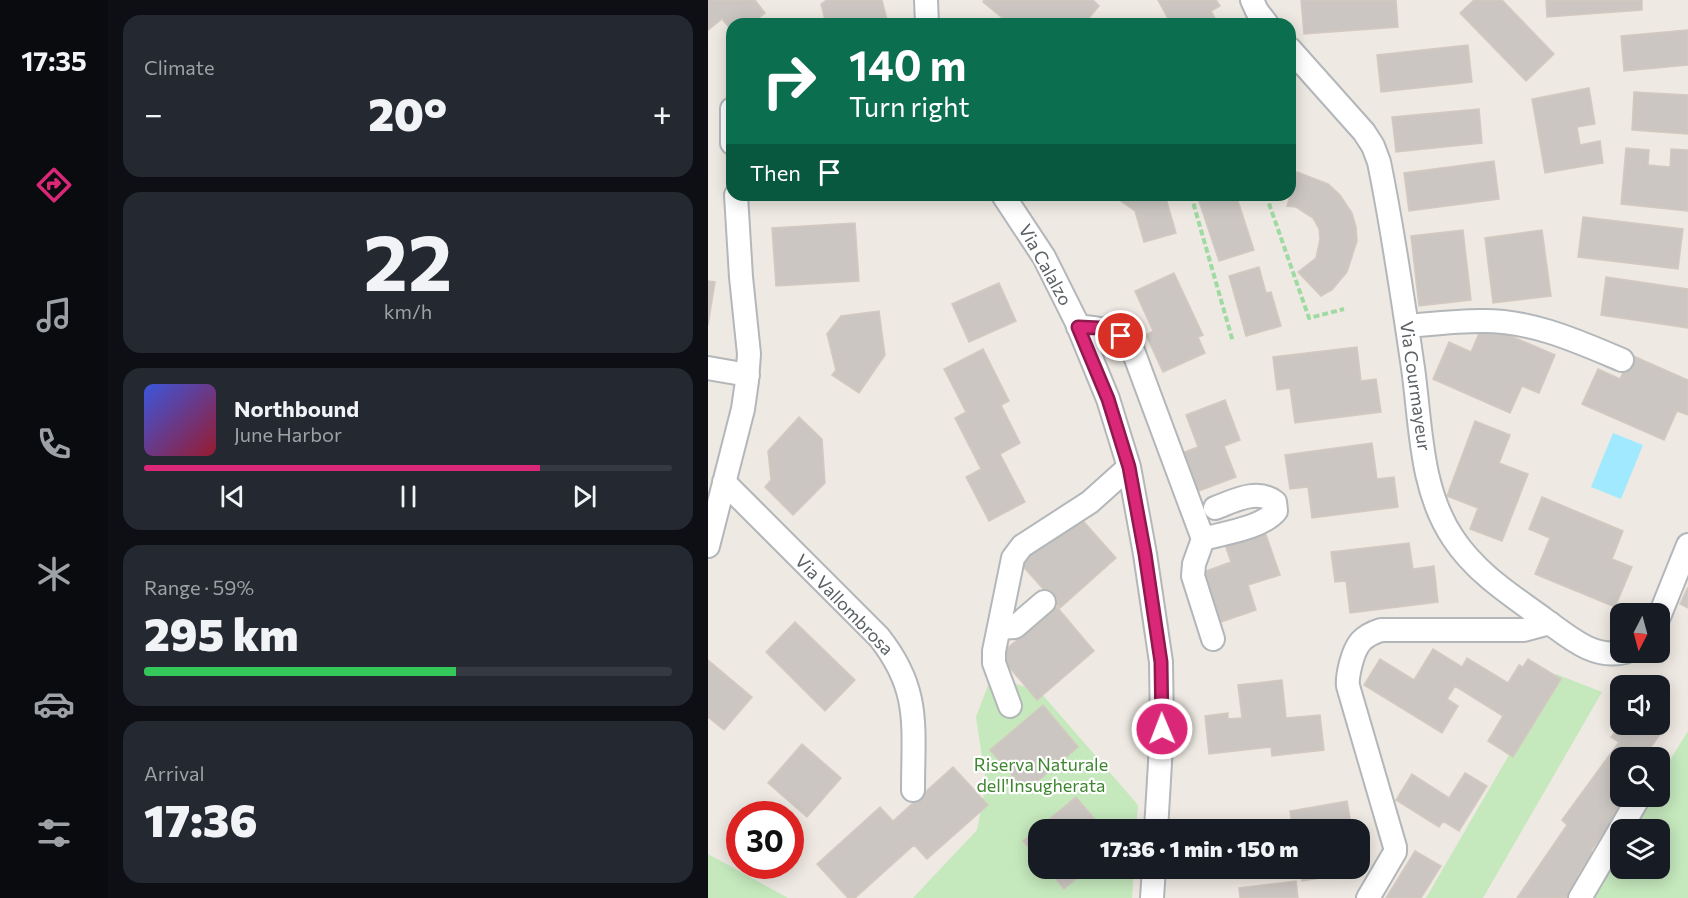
<!DOCTYPE html>
<meta charset="utf-8">
<style>
body{margin:0;font-family:Commissioner,sans-serif;background:#242831;color:#f1f3f6;height:100vh;display:flex;flex-direction:column;font-size:22px;white-space:nowrap}
*{box-sizing:border-box;margin:0}
p{font-size:20px;color:#9ea1a6}
.icon{flex:none;width:33px;height:33px;fill:none;stroke:currentColor;stroke-width:2;stroke-linecap:round;stroke-linejoin:round}
.map{position:relative;flex:1;overflow:hidden}
.panel{display:flex;flex-direction:column;gap:15px;padding:15px;background:#0d0f14;width:600px}
.panel>*{flex:none}
.guide{position:absolute;left:18px;top:18px;width:570px;height:183px;border-radius:18px;box-shadow:0 3px 15px #0003;background:#0b6e4f;color:#fff;overflow:hidden}
.needle{width:39px;rotate:186deg}
.fabs{position:absolute;left:902px;top:603px;display:grid;gap:12px}
.fabs a{display:grid;place-items:center;width:60px;height:60px;border-radius:12px;background:#171b24;box-shadow:0 3px 15px #0003;font-size:30px}
.speed{position:absolute;left:18px;top:801px;display:flex;gap:12px;font-size:30px;font-weight:700;text-align:center}
.speed>*{display:grid;place-content:center;width:78px;height:78px;border-radius:50%;background:#171b24;box-shadow:0 3px 15px #0003;line-height:1}
.speed .limit{border:9px solid #d22;background:#fff;color:#111}
.pin{position:absolute;display:grid;place-items:center;width:51px;height:51px;color:#fff;margin:-26px;border:3px solid #fff;border-radius:50%;box-shadow:0 2px 6px #0007}
.me{position:absolute;width:66px;margin:-33px;rotate:359deg;stroke-linejoin:round;filter:drop-shadow(0 0 4px #0008)}
.turn{display:flex;align-items:center;gap:21px;height:126px;padding:0 24px;font-size:27px}
.turn .icon{width:78px;height:78px;stroke-width:2.5}
.turn b{display:block;font-size:42px;line-height:51px}
.then{display:flex;align-items:center;height:57px;padding:0 24px;background:#0003;gap:12px;font-size:22px}
.big{font-size:45px;font-weight:800;line-height:1.1}
.panel .tile{flex:1;display:flex;flex-direction:column;justify-content:center;gap:9px;min-width:0;padding:0 21px;border-radius:18px;background:#242831}
.panel .dial{align-items:center;gap:0}
.dial b{font-size:78px;line-height:1}
.song{display:flex;align-items:center;gap:18px}
.cover{width:72px;height:72px;border-radius:9px;background:linear-gradient(135deg,hsl(230 70% 55%),hsl(350 70% 35%))}
.played{height:6px;border-radius:3px;background:linear-gradient(90deg,#db2777 75%,#363941 75%)}
.keys{display:flex;justify-content:space-around;direction:ltr}
.heat{display:flex;justify-content:space-between;align-items:center;font-size:33px;direction:ltr}
.charge{height:9px;border-radius:4px;background:linear-gradient(90deg,#34c759 59%,#363941 0)}
.trip{position:absolute;left:320px;top:819px;width:342px;height:60px;border-radius:18px;background:#171b24;box-shadow:0 3px 15px #0003;font-weight:800;line-height:60px;text-align:center}
main{display:flex;flex:1;min-height:0}
.menu{display:flex;flex-direction:column;width:108px;justify-content:space-around;align-items:center;background:#090b0e;color:#9ea1a6}
.menu .icon{width:42px;height:42px}
.menu .current{color:#db2777}
.menu b{font-size:27px;color:#f1f3f6}
.map>svg:first-child{display:block}
.green{fill:#c5e8bd}
.water{fill:#a1e9ff}
.building{fill:#cbc6c1;stroke:#d3c9c0;stroke-width:1.5}
.lines{fill:none;stroke-linecap:round;stroke-linejoin:round}
.minor-casing{stroke:#b3b7ba;stroke-width:26}
.path{stroke:#9fdaa2;stroke-width:4;stroke-dasharray:6 3;stroke-linecap:butt}
.minor{stroke:#fff;stroke-width:22}
.route-casing{stroke:#8e194d;stroke-width:15}
.route{stroke:#db2777;stroke-width:10}
.labels{text-anchor:middle;stroke-width:4.5;stroke-linejoin:round;paint-order:stroke}
.street-label{font-size:18px;fill:#5a6064;stroke:#fff}
.park-label{font-size:18px;fill:#3d862f;stroke:#fff}
</style>
<main>
<nav class="menu">
<b>17:35</b>
<svg class="icon current" aria-label="directions" viewBox="0 0 24 24"><path d="M12 3l9 9-9 9-9-9zM9 14v-3h6M13 9l2 2-2 2"/></svg>
<svg class="icon" aria-label="music" viewBox="0 0 24 24"><path d="M9 18V5l10-2v13"/><circle cx="6" cy="18" r="3"/><circle cx="16" cy="16" r="3"/></svg>
<svg class="icon" aria-label="phone" viewBox="0 0 24 24"><path d="M5 4h4l2 5-3 2q2 4 5 5l2-3 5 2v4C11 20 4 13 5 4z"/></svg>
<svg class="icon" aria-label="climate" viewBox="0 0 24 24"><path d="M12 3v18M4 7l16 10M4 17L20 7"/></svg>
<svg class="icon" aria-label="car" viewBox="0 0 24 24"><path d="M5 17H2v-5l4-1 3-4h7l3 4 3 1v5h-3M9 17h6M6 11h13"/><circle cx="7" cy="17" r="2"/><circle cx="17" cy="17" r="2"/></svg>
<svg class="icon" aria-label="filters" viewBox="0 0 24 24"><path d="M4 7h16M4 17h16"/><circle cx="9" cy="7" r="2"/><circle cx="15" cy="17" r="2"/></svg>
</nav>
<section class="panel">
<div class="tile"><p>Climate</p>
<div class="heat"><a>−</a><b class="big">20°</b><a>+</a></div>
</div>
<div class="tile dial"><b>22</b><p>km/h</p></div>
<div class="tile">
<div class="song"><i class="cover"></i><div><b>Northbound</b><p>June Harbor</p></div></div>
<div class="played"></div>
<div class="keys"><svg class="icon" aria-label="previous" viewBox="0 0 24 24"><path d="M18 5L8 12l10 7zM5 5v14"/></svg><svg class="icon" aria-label="pause" viewBox="0 0 24 24"><path d="M8 5v14M16 5v14"/></svg><svg class="icon" aria-label="next" viewBox="0 0 24 24"><path d="M6 5l10 7-10 7zM19 5v14"/></svg></div>
</div>
<div class="tile"><p>Range · 59%</p><b class="big">295 km</b><div class="charge"></div></div>
<div class="tile"><p>Arrival</p><b class="big">17:36</b></div>
</section>
<div class="map">
<svg width="980" height="898" viewBox="0 0 980 898">
<rect width="100%" height="100%" fill="#eee9e2"/>
<path class="green" d="M848,674L894,692L775,898H718Z
M284,675L333,693L430,805L428,829L330,830V868L426,869L424,898H205L269,830L278,783L268,717Z
M980,731V898H871L912,839V868H951V830L919,829L939,797L951,796V778Z
M0,854L80,898H0Z"/>
<path class="water" d="M905,433L935,445L913,499L883,487Z"/>
<path class="building" d="M0,0H47L57,13L43,24H24V31L14,19L0,30Z
M119,0H174L179,20L162,24H118L113,4Z
M276,0H385L391,6L376,24H302L275,2Z
M450,0H508L512,6L503,11L510,24H463Z
M593,0H688L690,27L596,34Z
M766,0H794L846,54L818,81L752,13Z
M838,0H934V10L839,17Z
M980,30V65L916,71L913,36Z
M760,45L764,82L673,92L669,55Z
M881,88L887,124L869,127L872,145L892,141L895,163L837,173L824,99Z
M926,92L980,95V134L924,130Z
M771,109L774,143L688,152L684,117Z
M918,148L941,150L940,165L962,167L963,149L980,150V211L913,204Z
M786,161L791,199L701,211L696,173Z
M589,172L620,184L632,195L644,213L648,227L649,241L639,272L624,290L613,296L590,272L608,258L612,239L611,229L605,218L588,207L579,206Z
M404,195H457L468,233L436,242L427,211Z
M489,195H528L546,250L511,261Z
M875,217L975,229L970,269L870,257Z
M147,223L151,281L68,286L64,228Z
M755,230L763,300L711,306L703,236Z
M834,230L843,296L785,303L777,238Z
M551,267L558,293L563,292L573,326L538,336L521,276Z
M466,273L495,335L490,337L497,353L455,372L438,335L445,331L427,291Z
M898,277L980,289V328L893,315Z
M0,281L7,282L0,325Z
M291,283L308,321L261,342L244,304Z
M171,311L177,355L151,393L124,375L128,370L119,334L133,316Z
M775,324L847,355L831,393L814,386L802,413L725,379L741,342L763,352Z
M649,347L653,381L668,379L673,412L587,423L582,388L569,390L565,357Z
M275,349L301,401L293,405L312,443L292,454L317,502L281,521L258,477L273,469L247,418L258,412L236,369Z
M923,355L980,380V415L969,411L956,440L874,404L890,369L912,379Z
M517,400L532,440L516,446L528,477L488,492L474,453L490,447L478,415Z
M91,417L114,439L117,483L85,515L57,487L63,480L60,451Z
M767,421L802,435L791,463L820,474L794,541L762,529L770,508L739,496Z
M664,443L669,479L686,477L690,507L604,518L600,487L582,489L577,455Z
M834,497L915,531L904,559L924,567L907,607L827,574L842,538L821,529Z
M369,514L408,558L352,608L313,564Z
M555,526L572,575L540,585L548,610L507,624L490,574L523,562L515,539Z
M701,543L705,569L726,566L730,602L642,613L638,581L627,582L623,552Z
M980,587V608L972,604Z
M349,607L386,651L329,700L291,655Z
M87,622L147,680L117,711L58,652Z
M725,649L754,667L759,658L800,683L811,665L815,667L820,659L853,679L805,757L780,741L795,716L747,686L739,699L750,706L734,733L656,685L672,659L706,680Z
M0,660L44,697L16,730L0,717Z
M574,680L578,718L612,715L616,750L564,756L563,747L501,754L497,716L520,713V719L534,718L530,685Z
M335,705L370,747L318,791L282,750Z
M951,715L961,722L935,758H912V796H916L909,807L912,809L883,851L886,853L870,874L873,876L858,898H809L859,825L854,820L911,742L903,737L914,724H951Z
M94,744L133,778L99,817L60,783Z
M245,767L280,805L219,859L206,845L147,898H140L109,864L172,807L185,821Z
M757,773L779,786L751,831L735,821L731,827L688,800L704,774L741,798Z
M368,797L396,830H330V858L315,841Z
M639,801L644,830H585L582,811Z
M707,851L733,866L713,898H678Z
M339,868H381L356,889Z
M592,868H651L652,872L594,881Z
M588,881L590,898H532L531,888Z"/>
<g class="lines">
<g class="minor-casing">
<path id="minor" d="M218,0L219,24
M544,0L549,11L559,24
M582,49L656,132L665,146L671,162C685,230 695,299 705,368C713,425 712,489 745,538C768,573 803,595 836,619C860,636 885,660 917,652
M24,109V143
M295,195L336,257L368,321L400,399L421,467L437,554L453,662L454,729L448,830
M699,326C723,324 748,321 773,321C823,320 869,341 914,360
M370,327C393,327 408,331 424,348L495,539L486,564L485,576L505,639
M0,368L40,375
M16,482L171,637C213,690 205,726 205,790
M495,539C516,533 554,528 568,511L567,502C549,488 526,501 507,508
M0,546L35,409L39,381L41,354L33,277L28,195
M951,617L980,545
M291,628L307,627L336,602
M302,706L286,663V651L305,558L314,546L382,502L421,467
M912,830L931,797
M444,898L446,868
M660,898L687,852V847L640,686C639,678 641,671 643,663C648,644 654,636 673,630H816L842,623
M872,898L912,830"/>
</g>
<path class="path" d="M483,195L525,342
M558,195L601,318L636,309"/>
<use href="#minor" class="minor"/>
</g>
<g class="lines">
<g class="route-casing">
<path id="route" d="M413,336L392,328L370,327L400,399L421,467L437,554L453,662L454,729"/>
</g>
<use href="#route" class="route"/>
</g>
<g class="labels">
<g class="street-label">
<text transform="translate(337 265) rotate(61)" y="6">Via Calalzo</text>
<text transform="translate(707 386) rotate(82)" y="6">Via Courmayeur</text>
<text transform="translate(136 605) rotate(46)" y="6">Via Vallombrosa</text>
</g>
<g class="park-label">
<text x="333" y="771">Riserva Naturale<tspan x="333" dy="21">dell'Insugherata</tspan></text>
</g>
</g>
</svg>
<div class="fabs">
<a><svg class="needle" viewBox="-14 -14 28 28"><path d="M0-13l5 13h-10z" fill="#e53935"/><path d="M0 13l5-13h-10z" fill="#9ea1a6"/></svg></a>
<a><svg class="icon" aria-label="sound" viewBox="0 0 24 24"><path d="M4 9h4l5-4v14l-5-4H4zM17 9q2 3 0 6"/></svg></a>
<a><svg class="icon" aria-label="search" viewBox="0 0 24 24"><circle cx="10" cy="10" r="6"/><path d="M15 15l6 6"/></svg></a>
<a><svg class="icon" aria-label="layers" viewBox="0 0 24 24"><path d="M12 4l9 5-9 5-9-5zM3 14l9 5 9-5"/></svg></a>
</div>
<div class="speed"><div class="limit">30</div></div>
<div class="pin" style="left:413px;top:336px;background:#d93025"><svg class="icon" aria-label="arrive" viewBox="0 0 24 24"><path d="M6 21V4h12l-3 4 3 4H6"/></svg></div>
<svg class="me" style="left:454px;top:729px" viewBox="-20 -20 40 40"><circle r="17" fill="#db2777" stroke="#fff" stroke-width="3"/><path d="M0-11L8 9 0 5-8 9z" fill="#fff"/></svg>
<div class="trip">17:36 · 1 min · 150 m</div>
<div class="guide">
<div class="turn"><svg class="icon" aria-label="right" viewBox="0 0 24 24"><path d="M7 20v-9h11M14 6l5 5-5 5"/></svg><div><b>140 m</b>Turn right</div></div>
<div class="then">Then<svg class="icon" aria-label="arrive" viewBox="0 0 24 24"><path d="M6 21V4h12l-3 4 3 4H6"/></svg></div>
</div>
</div>
</main>
